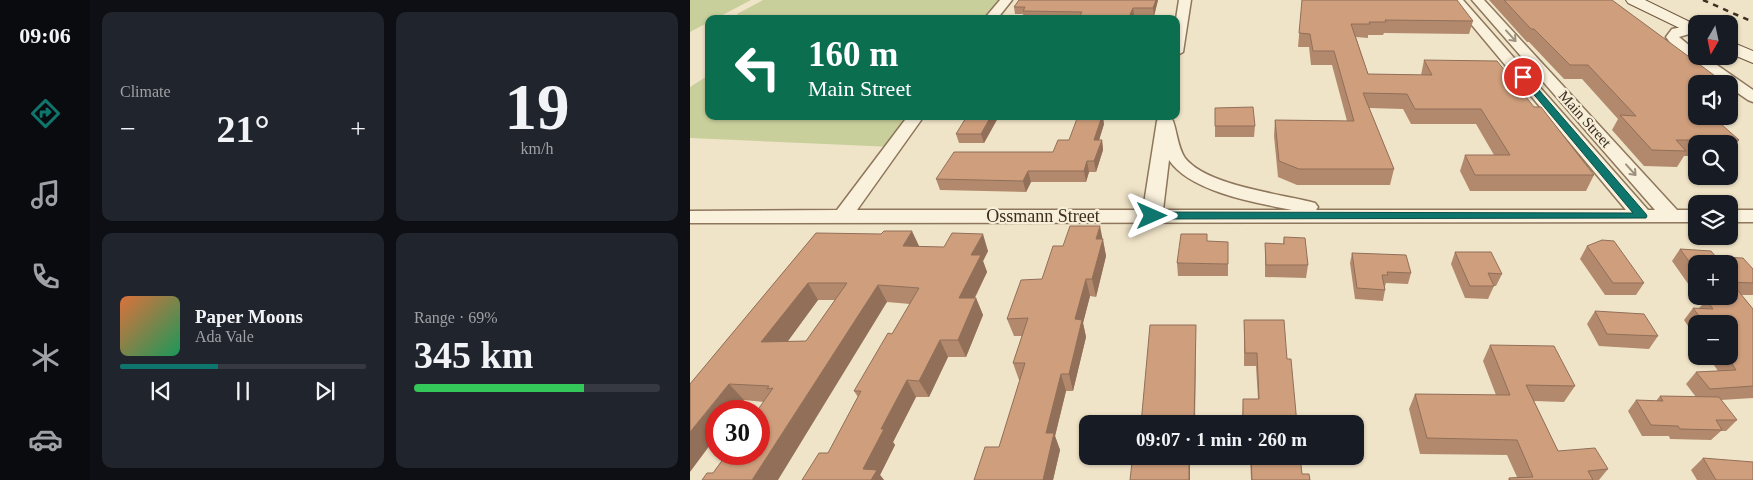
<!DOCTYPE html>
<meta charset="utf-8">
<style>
body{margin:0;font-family:Georgia,serif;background:#20242c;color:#f1f3f6;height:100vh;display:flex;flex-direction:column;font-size:19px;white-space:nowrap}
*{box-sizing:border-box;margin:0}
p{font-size:16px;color:#9ea1a6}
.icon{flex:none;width:28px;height:28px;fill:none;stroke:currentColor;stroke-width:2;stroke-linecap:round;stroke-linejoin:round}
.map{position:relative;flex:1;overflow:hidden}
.sheet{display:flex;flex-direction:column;gap:12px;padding:12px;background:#0d0f14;width:600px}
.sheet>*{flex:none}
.banner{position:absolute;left:15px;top:15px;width:475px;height:105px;border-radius:10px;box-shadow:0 1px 4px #0004;background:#0b6e4f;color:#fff;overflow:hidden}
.needle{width:32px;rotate:189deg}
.fabs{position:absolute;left:998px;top:15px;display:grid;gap:10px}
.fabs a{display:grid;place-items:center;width:50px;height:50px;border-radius:10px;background:#171b24;box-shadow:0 1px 4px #0004;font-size:25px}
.speed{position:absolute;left:15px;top:400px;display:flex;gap:10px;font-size:25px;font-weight:700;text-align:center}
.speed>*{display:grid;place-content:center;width:65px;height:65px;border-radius:50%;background:#171b24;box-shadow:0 1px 4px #0004;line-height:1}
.speed .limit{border:8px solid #d22;background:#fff;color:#111}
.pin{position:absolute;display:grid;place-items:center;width:42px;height:42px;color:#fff;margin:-21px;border:2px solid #fff;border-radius:50%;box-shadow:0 1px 5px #0007}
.me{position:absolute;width:55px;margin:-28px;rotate:90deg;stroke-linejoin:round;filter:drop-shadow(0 0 4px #0008)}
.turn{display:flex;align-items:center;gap:18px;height:105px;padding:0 20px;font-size:22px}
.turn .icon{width:65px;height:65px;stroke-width:2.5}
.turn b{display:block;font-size:35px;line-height:42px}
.big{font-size:38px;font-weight:600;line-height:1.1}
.sheet .widget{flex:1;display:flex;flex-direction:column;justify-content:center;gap:8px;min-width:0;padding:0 18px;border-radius:10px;background:#20242c}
.sheet .dial{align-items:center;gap:0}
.dial b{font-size:65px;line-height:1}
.song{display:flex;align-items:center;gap:15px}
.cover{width:60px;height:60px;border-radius:8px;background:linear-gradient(135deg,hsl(20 70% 55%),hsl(150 70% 35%))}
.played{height:5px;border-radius:2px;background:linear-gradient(90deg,#0f766e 40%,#363941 40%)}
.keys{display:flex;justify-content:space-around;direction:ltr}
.heat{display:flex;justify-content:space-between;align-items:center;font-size:28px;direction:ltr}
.charge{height:8px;border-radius:4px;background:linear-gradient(90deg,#34c759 69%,#363941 0)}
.sheet .tiles{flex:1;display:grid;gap:12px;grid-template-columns:repeat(2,1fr)}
.trip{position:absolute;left:389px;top:415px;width:285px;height:50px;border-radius:10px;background:#171b24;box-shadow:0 1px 4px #0004;font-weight:600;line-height:50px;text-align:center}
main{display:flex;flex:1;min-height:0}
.menu{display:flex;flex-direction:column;width:90px;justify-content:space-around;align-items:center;background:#090b0e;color:#9ea1a6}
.menu .icon{width:35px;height:35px}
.menu .current{color:#0f766e}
.menu b{font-size:22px;color:#f1f3f6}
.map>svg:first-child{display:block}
.green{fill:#c9cf9b}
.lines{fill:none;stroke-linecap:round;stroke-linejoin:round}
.street-casing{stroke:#8d765c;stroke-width:3}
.secondary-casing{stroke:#6f573f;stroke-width:2}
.street{fill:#faf1dc;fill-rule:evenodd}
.secondary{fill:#faf1dc;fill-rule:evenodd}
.rail{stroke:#3d2e20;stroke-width:2.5;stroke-dasharray:5.5 5.5;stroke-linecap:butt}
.wall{fill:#b2896c;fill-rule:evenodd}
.shaded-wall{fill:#916f58}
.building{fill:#cf9f7d;stroke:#916f58;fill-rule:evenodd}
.oneway{stroke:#9c907e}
.route{fill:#0f766e;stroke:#0a4d48}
.labels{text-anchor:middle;stroke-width:4.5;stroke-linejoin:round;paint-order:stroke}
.far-street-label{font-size:15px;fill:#3d2e20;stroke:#f7eed8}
.street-label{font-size:18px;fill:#3d2e20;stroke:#f7eed8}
</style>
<main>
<nav class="menu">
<b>09:06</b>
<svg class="icon current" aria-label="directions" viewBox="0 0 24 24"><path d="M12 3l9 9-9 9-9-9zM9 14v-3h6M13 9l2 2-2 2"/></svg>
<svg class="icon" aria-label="music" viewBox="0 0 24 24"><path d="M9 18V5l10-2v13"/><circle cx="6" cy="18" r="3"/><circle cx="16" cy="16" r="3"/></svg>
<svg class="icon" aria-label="phone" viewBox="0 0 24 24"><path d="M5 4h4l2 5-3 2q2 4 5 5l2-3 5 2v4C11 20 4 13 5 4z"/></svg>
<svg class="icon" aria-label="climate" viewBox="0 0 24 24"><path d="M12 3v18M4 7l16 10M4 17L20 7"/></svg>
<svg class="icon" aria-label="car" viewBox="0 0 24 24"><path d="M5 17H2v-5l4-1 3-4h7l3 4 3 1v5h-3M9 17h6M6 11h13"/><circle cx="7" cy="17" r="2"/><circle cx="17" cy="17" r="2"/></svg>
</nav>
<section class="sheet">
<div class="tiles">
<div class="widget"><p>Climate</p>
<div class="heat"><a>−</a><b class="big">21°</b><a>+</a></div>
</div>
<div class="widget dial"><b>19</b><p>km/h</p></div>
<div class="widget">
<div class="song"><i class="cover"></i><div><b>Paper Moons</b><p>Ada Vale</p></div></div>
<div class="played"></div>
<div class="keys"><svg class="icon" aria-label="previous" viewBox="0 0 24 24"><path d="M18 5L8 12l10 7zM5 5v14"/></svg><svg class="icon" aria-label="pause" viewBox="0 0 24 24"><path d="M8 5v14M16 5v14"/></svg><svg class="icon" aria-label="next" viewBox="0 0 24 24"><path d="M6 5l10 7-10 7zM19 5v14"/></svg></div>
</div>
<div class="widget"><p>Range · 69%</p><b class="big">345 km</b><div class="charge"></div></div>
</div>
</section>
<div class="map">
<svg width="1063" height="480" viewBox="0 0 1063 480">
<rect width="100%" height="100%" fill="#f0e4c8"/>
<path class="green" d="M0,0H61L25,19H19V22L0,32Z
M73,0H316L300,19H51L47,14Z
M19,75V116H226L203,147L0,138V87Z"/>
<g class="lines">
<g class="street-casing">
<path id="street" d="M310,0H322L307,19H294Z
M489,0H501L493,52L486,56V19Z
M761,0H773L958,210H965L782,0H794L987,210H1006V222L0,223V211L147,210L218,116H234L167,210H453L467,121L469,118H481L483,121C487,132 488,148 495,158C517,186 592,194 625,203L628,207L626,210H936ZM479,160C500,192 567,203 602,210H473Z
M1002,25L1006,26V32L989,37L1006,51V56H1014L1063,90V102L1058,100L1039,87V84H1034L984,48L976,37L982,29Z
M1039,210H1063V222H1039Z"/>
</g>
<g class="secondary-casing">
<path id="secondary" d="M936,0H955L1006,25V36L938,3Z
M1039,41L1063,51V63L1039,53Z"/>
</g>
<use href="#street" class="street"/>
<use href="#secondary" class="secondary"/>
<path class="rail" d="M1013,0L1063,22"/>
</g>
<path class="wall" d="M329,0H468L464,16L444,15L442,19L334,18L333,14H325L324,7Z
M612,0L783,21L779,34L694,33L693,35H678V38L666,37L678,74L731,75L734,60L844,107L904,175L896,191H780L770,171L775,155H804L786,124H721L713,109L679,108L704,169L700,185H607L588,177L584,136L585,120L657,121L642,65H621L619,47H608Z
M799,0H922L1006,116L1049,140L1039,155V144H1006V156H994L987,167L954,166L922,130L928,119L892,79H874L839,42H837Z
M525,108L565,126L564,137H525Z
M309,116L294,143H269L266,134Z
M414,124L409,140H412L413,150L406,172H399L396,182H341L336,192L250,190L246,179L363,152Z
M126,233L229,246L298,251L293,261L297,272L285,298H286L293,315L276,357H258L239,397H226L203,442L205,445L190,475L194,480H112L138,453L168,397L164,391L202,334L220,304L197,302L23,473L74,402L54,400L0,384ZM128,300H145L116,341H97Z
M594,237L618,265L616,278L575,277V243L593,244Z
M413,239L416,256L406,297L400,296L393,323L396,337L383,391H376L365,436L370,450L363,480H284L309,447L330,380H329L323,363L332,336H324L317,319L352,279L373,246Z
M897,246L954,283L946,295H915L890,259Z
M990,249L1026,257L1063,269V295H1051L1063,309V398L1031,400L1047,420L1036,431H1031L1021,440L980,439L979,436H952L938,411L946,400L966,401L970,396L1006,397L996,384L1006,372L1028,371L1018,356H1039V324H1006V338L994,320L1003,308H1009L1013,304L1007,296H1039L1006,264V295L982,261Z
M765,252L812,274L806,286H804L798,299L775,298L761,264Z
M662,253L721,273L718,284L696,283L695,286V290L693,301L665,299L660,263Z
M487,263L538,264V276H488Z
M905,311L968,336L959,349L909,346L897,324Z
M554,320L597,359L607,424H552L553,399H568L566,366H554Z
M800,345L885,386L874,402L844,401L868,451L918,469L909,480H818L819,478L827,477L817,455L730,454L719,409L725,394L806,395L793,361Z
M553,456H610L612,474L620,480H561L560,458H553Z
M1013,458L1063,480H1007L1001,470Z"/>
<path class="shaded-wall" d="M466,0H468L464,16L463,8Z
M443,8L444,15L442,19H438Z
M301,116H309L294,143L291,134Z
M412,116H413L414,124L406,150L404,140Z
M412,140L413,150L406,172L404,161Z
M397,161L399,172L396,182L394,171Z
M338,171L341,182L336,192L333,181Z
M410,226L416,256L406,297L402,279L406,239Z
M222,231L230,248L213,246Z
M293,234L298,251L293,261L297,272L276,315L269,298L281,255Z
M396,279L400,296L393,323L396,337L383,391L379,374L385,319Z
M118,283L128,300L85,359L71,342Z
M188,285L197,302L88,480H62Z
M286,298L293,315L276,357L268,340Z
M506,325V339L505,424H504Z
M250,340L258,357L239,397L229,381Z
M371,374L376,391L365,436L370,450L363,480H353L356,433Z
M217,380L226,397L203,442L205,445L190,475L194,480H181L173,469L191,429Z
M39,384L54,400L46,411H26V437L0,472V432Z
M499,456H500V480H499Z"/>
<path class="building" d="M329,0H466L463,8H443L438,19H388L392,12L333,11L335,7H324Z
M612,0H767L783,21L695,20L696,22H679L680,24H661L678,74L742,75L734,60L807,61L844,107H851L904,175H785L775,155H820L791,109H725L717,94L673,93L704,169H609L589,161L585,120L664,121L644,51H623L620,34L609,33Z
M814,0H922L1036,84H1006V116H1022L1049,140H986L996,151L962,150L930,115L946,116L898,65H880L844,29H841Z
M563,107L565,126H525V108Z
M277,116H301L291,134H266Z
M388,116H412L404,140H412L404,161H397L394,171H338L333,181L246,179L264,152H363L368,140H379Z
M380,226H410L406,239H413L402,279H396L385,319L392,320L379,374H371L356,433H364L353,480H284L295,447H309L335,363H323L338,318L317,319L331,280L352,279L363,246H373Z
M194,231H222L213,246L254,247L262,233L293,234L281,255H291L269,298H286L268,340H250L229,381L217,380L191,429H194L173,469L187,470L181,480H112L129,453H138L171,391H164L198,333L202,334L229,288L188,285L62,480H12L17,473H23L37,454H69V411H67L83,388L77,389L79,386L39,384L0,432V384L126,233L191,234ZM118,283H157L116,341L71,342Z
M491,234H517V241L538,242V264L487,263Z
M594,237L615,238L618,265H576L575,243L594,244Z
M912,240L924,241L954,283H923L897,246Z
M990,249L1021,251L1026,257L1053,258L1063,269V283L1041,282L1063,309V386L1020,389L1006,372L1046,370L1037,356H1039V324H1015L1003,308L1023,309L1016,300L1029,301L1026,296H1039V264H1006V271Z
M765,252H801L812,274L798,273L804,286H780Z
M662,253L716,255L721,273L697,272L698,275H692L695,290L667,288Z
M905,311L954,314L968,336L917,334Z
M554,320H594L597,359H601L607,424H553V399H569L567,353H555Z
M460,325H506L504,424H451Z
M800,345L864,346L885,386L836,385L868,451L905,448L918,469L898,471L903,480H820L819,478L843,477L827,440L737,438L725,394L820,395Z
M970,396L1029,397L1047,420H1026L1032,430L990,429L988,426L961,425L946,400L973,401Z
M448,456H499V480H440L442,462H447Z
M561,456H610L612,474H619L620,480H562Z
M1013,458L1063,462V480H1026Z"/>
<defs><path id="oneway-shaft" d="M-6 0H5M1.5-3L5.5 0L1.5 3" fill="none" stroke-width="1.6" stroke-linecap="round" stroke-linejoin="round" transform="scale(1.25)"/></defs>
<g class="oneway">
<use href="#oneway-shaft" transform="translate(821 36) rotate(48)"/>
<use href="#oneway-shaft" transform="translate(941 170) rotate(48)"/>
</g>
<path class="route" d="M830,75H836L956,214L957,216L956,218L462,219L457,216L462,212L943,213L830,78Z"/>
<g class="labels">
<g class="far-street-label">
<text transform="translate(895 119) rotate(48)" y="5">Main Street</text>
</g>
<g class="street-label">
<text x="353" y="222">Ossmann Street</text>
</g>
</g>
</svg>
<div class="fabs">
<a><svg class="needle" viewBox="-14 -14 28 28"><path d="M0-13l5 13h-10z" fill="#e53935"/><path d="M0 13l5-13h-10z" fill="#9ea1a6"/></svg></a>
<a><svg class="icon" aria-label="sound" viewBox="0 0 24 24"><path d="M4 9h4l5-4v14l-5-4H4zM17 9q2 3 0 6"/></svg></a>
<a><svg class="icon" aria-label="search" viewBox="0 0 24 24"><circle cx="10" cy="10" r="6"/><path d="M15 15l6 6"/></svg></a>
<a><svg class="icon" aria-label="layers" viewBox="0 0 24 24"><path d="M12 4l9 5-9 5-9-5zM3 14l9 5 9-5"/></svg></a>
<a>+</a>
<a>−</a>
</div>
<div class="speed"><div class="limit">30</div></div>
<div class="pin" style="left:833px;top:77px;background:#d93025"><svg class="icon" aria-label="arrive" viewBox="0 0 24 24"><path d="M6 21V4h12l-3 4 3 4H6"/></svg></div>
<svg class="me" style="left:462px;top:216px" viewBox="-20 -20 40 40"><path d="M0-17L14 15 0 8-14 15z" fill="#0f766e" stroke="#fff" stroke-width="4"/></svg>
<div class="trip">09:07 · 1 min · 260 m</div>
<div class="banner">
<div class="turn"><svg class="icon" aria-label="left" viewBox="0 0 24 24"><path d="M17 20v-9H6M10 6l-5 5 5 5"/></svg><div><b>160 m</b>Main Street</div></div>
</div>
</div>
</main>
